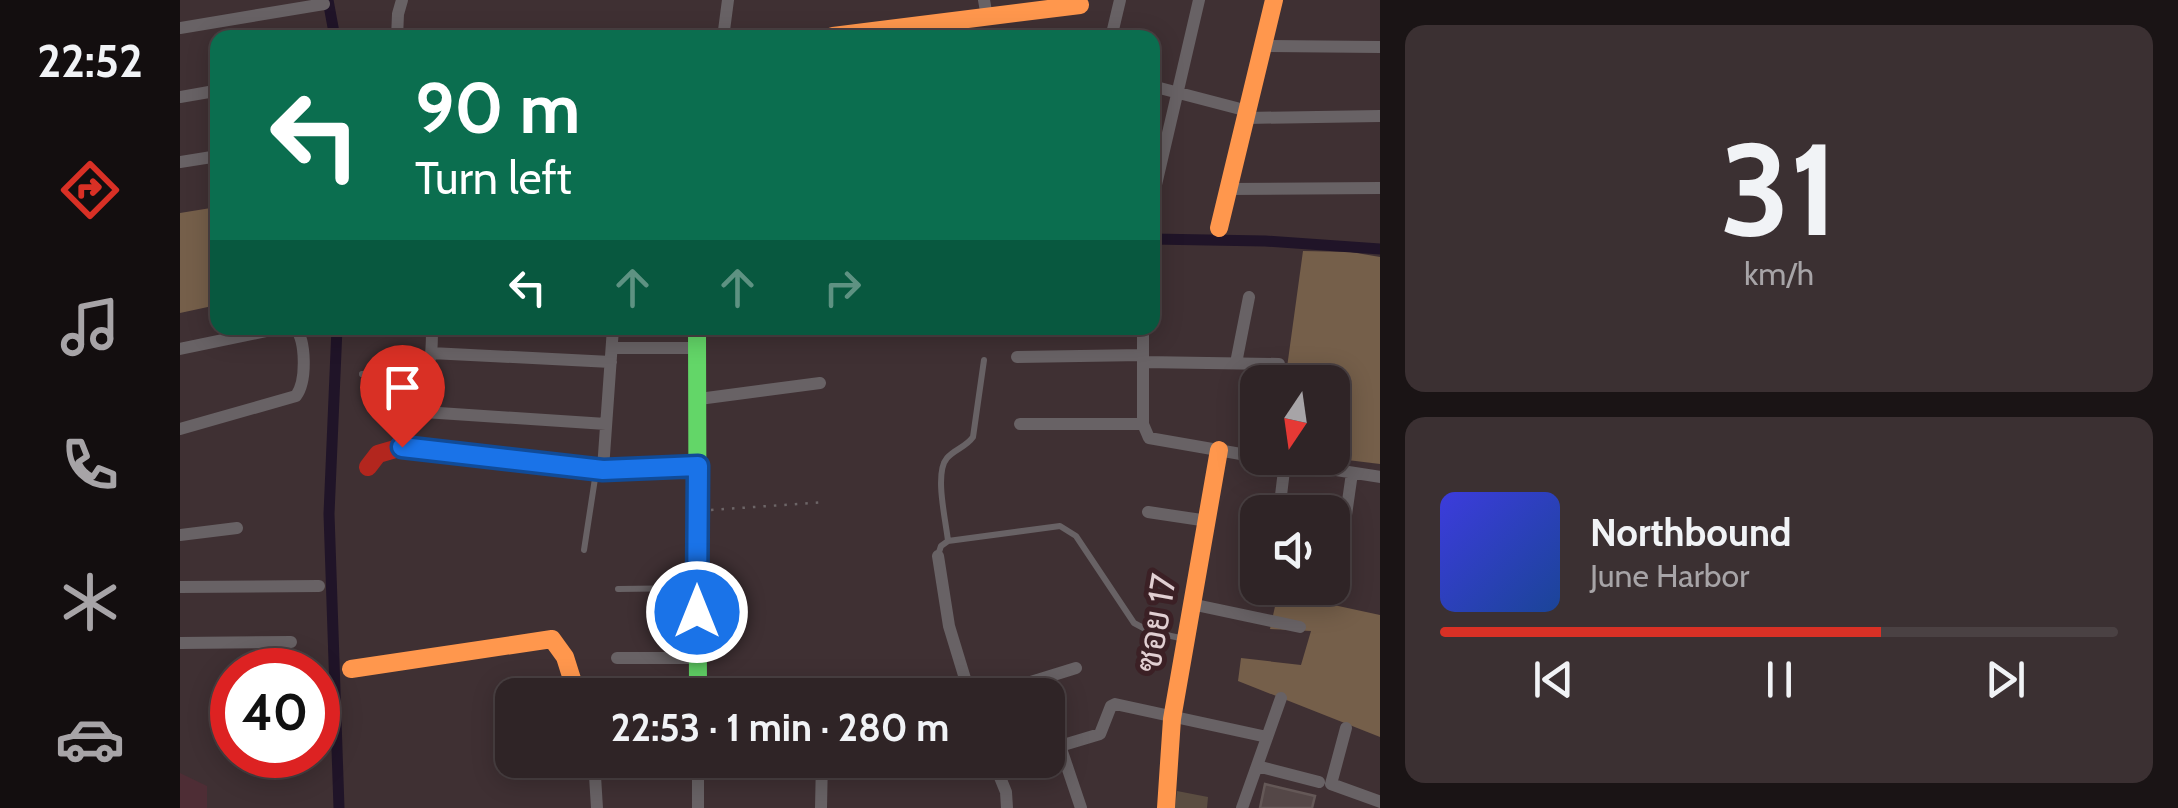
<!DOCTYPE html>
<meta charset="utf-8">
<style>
body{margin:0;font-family:Cabin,Sarabun,sans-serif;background:#3b3032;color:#f1f3f6;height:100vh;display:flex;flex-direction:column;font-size:38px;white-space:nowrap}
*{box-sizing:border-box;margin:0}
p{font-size:32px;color:#a7a4a7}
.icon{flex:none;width:55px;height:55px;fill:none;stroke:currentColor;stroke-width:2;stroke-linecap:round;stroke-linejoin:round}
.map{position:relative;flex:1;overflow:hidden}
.sheet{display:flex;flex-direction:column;gap:25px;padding:25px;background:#1a1415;width:798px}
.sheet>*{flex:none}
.guide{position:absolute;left:30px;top:30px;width:950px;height:305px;border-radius:20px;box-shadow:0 5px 25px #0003,0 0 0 2px #4a4143;background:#0b6e4f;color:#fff;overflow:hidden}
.needle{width:65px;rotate:193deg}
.tools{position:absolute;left:1060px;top:365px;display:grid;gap:20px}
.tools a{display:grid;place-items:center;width:110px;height:110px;border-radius:20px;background:#2f2426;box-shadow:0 5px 25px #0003,0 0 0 2px #4a4143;font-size:50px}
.speed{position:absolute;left:30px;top:648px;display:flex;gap:20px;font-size:50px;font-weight:700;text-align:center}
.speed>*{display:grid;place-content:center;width:130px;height:130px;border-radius:50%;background:#2f2426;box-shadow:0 5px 25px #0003,0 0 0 2px #4a4143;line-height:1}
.speed .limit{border:15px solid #d22;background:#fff;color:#111}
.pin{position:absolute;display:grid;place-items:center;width:85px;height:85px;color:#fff;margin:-102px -42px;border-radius:50% 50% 50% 0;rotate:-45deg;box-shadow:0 0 10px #0007}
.pin .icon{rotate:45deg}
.me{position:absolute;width:110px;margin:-55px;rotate:0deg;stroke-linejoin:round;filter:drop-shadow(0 0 8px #0008)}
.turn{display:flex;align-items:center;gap:35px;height:210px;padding:0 40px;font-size:45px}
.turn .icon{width:130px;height:130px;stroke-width:2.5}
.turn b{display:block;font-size:70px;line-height:85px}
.lanes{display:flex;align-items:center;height:95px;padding:0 40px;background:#0003;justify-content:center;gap:50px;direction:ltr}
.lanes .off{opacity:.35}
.sheet .tile{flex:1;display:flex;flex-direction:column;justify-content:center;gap:15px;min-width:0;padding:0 35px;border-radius:20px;background:#3b3032}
.sheet .dial{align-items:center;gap:0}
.dial b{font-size:130px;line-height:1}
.song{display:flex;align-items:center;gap:30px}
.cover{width:120px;height:120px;border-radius:15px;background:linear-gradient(135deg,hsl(240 70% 55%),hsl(220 70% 35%))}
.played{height:10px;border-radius:5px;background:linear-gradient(90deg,#d93025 65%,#4a4143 65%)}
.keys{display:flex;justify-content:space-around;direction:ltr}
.trip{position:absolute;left:315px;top:678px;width:570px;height:100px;border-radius:20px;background:#2f2426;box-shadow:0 5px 25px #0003,0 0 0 2px #4a4143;font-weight:700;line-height:100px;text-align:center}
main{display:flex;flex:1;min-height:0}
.tabs{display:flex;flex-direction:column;width:180px;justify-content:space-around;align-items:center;background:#130e0f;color:#a7a4a7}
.tabs .icon{width:70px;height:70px}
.tabs .selected{color:#d93025}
.tabs b{font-size:45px;color:#f1f3f6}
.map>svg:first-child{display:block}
.built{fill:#4e2d35}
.green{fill:#5b4d41}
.forest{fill:#755f4a}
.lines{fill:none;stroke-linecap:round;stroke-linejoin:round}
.canal{stroke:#201428;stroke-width:11}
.building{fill:#544747;stroke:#645857;stroke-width:2.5}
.path{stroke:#6c6567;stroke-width:2.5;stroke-dasharray:2.5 8;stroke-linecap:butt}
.lane{stroke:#686265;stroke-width:6}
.street{stroke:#686265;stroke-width:12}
.fast{stroke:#63d668;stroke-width:18}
.slow{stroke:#ff974d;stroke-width:18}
.jam{stroke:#b3261e;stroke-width:18}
.route-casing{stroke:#114b97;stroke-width:25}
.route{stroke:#1a73e8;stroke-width:18}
.labels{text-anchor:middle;stroke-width:10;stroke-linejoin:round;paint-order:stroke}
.street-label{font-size:35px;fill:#e1cfd2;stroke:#3b2025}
</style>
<main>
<nav class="tabs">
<b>22:52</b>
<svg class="icon selected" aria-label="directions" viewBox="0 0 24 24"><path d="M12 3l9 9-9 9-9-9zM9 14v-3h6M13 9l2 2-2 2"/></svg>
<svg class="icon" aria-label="music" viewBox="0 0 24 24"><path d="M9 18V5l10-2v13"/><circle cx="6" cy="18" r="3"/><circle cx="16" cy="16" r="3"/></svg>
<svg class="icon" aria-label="phone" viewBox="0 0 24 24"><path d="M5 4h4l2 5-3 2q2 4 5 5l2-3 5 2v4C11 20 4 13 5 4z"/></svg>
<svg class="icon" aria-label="climate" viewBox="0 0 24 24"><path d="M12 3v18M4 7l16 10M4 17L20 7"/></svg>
<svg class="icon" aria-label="car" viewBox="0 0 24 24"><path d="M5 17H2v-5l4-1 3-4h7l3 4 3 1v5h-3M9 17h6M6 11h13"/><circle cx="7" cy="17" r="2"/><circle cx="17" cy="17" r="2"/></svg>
</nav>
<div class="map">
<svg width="1201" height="808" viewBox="0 0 1201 808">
<rect width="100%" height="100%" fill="#3f3033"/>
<path class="built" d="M0,773L27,786V808H0Z"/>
<path class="green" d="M997,791L1028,797L1027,808H995Z"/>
<path class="forest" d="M37,207V305L0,313V213Z
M1123,251L1171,252L1200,257V464L1151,458L1152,382H1105Z
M1098,593L1200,615V737L1058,681L1061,658L1121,665L1131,631L1090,629Z"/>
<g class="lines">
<path class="canal" d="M148,0L155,38
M972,239L1085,241L1201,249
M157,328L149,514L159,808"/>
</g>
<path class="building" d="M1085,784L1135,796L1132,808H1080Z"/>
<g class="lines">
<path class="path" d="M531,510L646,502"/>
<path class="lane" d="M182,374L243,377
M768,541C766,521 754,473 767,458C775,449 786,447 793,437L804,360
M404,550L416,472
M758,555L761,546L768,541L880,526L896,536L954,623L969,631L1000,638
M438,589L515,588
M479,760L517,762"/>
<path class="street" d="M804,0L807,17
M0,28L144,4
M217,38L218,14L222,0
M543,38L548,0
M931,38L940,0
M1083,46L1201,47
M972,86L1068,111
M0,97L29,92
M1066,118L1201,116
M0,162L38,156
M1048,189L1201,188
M972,202L1019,0
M252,328C252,336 252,345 251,354C247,373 235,393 244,412L426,424
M963,328V424L969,438L1078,457
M432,348H517
M0,349L101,328
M251,353L431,362
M837,357L963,355
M963,362L1099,364
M1056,363L1069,297
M519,399L640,383
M840,424H963
M0,429L116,396C127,381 126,340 115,328
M1079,458L1201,477
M423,469L433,328
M968,512L1028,521
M1099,512L1105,462
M0,535L57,528
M758,556L769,626L790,695
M0,587L139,586
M1089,592V588
M1154,599L1172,473
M1011,604L1120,627
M0,643L111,642
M437,658H518
M857,680L862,695
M809,695L896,668
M868,710L901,808
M1166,728L1151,784L1201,802
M880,746L920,734L931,706L935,704L1087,737
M414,760L417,808
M813,760L826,792L827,808
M1077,766L1139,782
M518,808V760
M641,808L642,760
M1062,808L1101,698"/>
<path class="fast" d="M517,328L518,695"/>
<path class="slow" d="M653,36L900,5
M1039,228L1094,0
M171,669L372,639L385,657L397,695
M986,808L992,719L1039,450"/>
<path class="jam" d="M188,467L198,454L222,447L423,469L518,466"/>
</g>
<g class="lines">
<g class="route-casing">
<path id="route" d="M222,447L423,470L518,466L517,612"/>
</g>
<use href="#route" class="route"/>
</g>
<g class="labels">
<g class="street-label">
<text transform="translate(976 623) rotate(-80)" y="12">ซอย 17</text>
</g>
</g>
</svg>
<div class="tools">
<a><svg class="needle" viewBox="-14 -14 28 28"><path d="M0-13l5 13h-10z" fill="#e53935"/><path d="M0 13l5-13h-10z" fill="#a7a4a7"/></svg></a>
<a><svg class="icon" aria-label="sound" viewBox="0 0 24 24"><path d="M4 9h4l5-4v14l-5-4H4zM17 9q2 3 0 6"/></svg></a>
</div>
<div class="speed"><div class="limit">40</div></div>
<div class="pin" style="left:222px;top:447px;background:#d93025"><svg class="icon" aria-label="arrive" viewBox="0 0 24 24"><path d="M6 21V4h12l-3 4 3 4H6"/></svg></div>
<svg class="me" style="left:517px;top:612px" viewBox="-20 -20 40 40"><circle r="17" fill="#1a73e8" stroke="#fff" stroke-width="3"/><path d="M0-11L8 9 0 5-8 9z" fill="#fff"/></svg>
<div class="trip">22:53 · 1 min · 280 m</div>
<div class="guide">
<div class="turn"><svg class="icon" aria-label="left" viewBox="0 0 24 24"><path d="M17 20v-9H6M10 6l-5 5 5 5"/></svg><div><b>90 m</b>Turn left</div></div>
<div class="lanes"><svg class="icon" aria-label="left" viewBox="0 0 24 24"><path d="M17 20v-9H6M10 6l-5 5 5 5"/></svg><svg class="icon off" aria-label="ahead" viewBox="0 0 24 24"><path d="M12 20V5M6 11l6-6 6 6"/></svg><svg class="icon off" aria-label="ahead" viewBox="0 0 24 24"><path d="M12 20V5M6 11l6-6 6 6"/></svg><svg class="icon off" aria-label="right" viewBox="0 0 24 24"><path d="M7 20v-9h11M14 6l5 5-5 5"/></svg></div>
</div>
</div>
<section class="sheet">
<div class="tile dial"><b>31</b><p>km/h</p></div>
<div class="tile">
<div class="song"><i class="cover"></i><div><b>Northbound</b><p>June Harbor</p></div></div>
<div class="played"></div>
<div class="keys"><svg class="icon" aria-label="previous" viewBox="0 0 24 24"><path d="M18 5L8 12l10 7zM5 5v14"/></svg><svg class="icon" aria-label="pause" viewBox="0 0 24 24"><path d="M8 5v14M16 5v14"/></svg><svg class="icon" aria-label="next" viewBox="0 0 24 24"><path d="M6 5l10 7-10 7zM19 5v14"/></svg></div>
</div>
</section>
</main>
